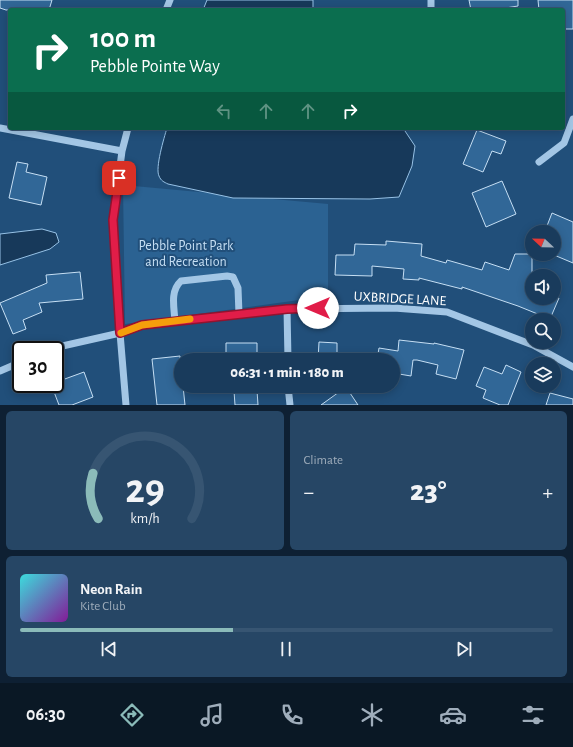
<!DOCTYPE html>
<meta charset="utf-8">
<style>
body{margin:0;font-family:"Alegreya Sans",sans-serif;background:#264665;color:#f1f3f6;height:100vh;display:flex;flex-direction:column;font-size:15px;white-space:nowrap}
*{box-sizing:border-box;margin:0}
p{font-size:13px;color:#9fadbb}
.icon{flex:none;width:22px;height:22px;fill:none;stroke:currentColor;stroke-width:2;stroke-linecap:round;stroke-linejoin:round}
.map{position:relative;height:405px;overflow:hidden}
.side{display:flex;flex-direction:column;gap:6px;padding:6px;background:#0e2033;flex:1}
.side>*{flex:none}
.top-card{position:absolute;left:8px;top:8px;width:557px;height:122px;border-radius:4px;box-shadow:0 2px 10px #0003,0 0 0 1px #375572;background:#0b6e4f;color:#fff;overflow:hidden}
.needle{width:26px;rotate:292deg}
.buttons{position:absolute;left:525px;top:225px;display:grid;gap:8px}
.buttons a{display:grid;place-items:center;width:36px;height:36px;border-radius:50%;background:#193b5c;box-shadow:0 2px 10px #0003,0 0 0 1px #375572;font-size:20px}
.speed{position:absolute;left:12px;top:341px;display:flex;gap:8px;font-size:20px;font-weight:700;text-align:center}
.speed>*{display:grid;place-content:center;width:52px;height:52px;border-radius:50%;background:#193b5c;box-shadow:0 2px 10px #0003,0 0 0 1px #375572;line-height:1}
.speed .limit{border:2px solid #111;border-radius:6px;background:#fff;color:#111}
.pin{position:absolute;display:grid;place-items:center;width:34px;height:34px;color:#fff;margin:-17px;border-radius:8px;box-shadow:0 2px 6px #0006}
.me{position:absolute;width:44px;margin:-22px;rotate:270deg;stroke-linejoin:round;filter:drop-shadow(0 0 3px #0008)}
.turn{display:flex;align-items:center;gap:14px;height:84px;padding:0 16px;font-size:18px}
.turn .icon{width:52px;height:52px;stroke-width:2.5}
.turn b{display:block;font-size:28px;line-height:34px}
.lanes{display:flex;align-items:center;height:38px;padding:0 16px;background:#0003;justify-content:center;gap:20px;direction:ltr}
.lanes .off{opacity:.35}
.big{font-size:30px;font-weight:800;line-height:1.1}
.side .widget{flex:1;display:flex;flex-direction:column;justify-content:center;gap:6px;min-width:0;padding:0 14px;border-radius:6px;background:#264665}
.side .dial{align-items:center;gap:0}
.dial svg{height:104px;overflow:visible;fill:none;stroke:#375572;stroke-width:7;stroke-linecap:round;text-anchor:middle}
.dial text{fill:#f1f3f6;stroke:none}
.song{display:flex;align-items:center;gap:12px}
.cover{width:48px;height:48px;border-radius:6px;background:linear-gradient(135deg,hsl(180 70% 55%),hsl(290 70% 35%))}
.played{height:4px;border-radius:2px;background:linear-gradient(90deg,#8bbbb9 40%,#375572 40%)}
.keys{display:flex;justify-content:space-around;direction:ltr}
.heat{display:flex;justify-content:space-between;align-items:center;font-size:22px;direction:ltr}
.side .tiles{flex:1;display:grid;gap:6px;grid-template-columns:1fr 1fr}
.widget:last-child{grid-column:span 2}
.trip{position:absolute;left:174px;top:353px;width:226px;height:40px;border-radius:20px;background:#193b5c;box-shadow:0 2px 10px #0003,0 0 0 1px #375572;font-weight:800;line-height:40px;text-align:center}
.dock{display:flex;height:64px;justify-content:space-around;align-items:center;background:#0a1825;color:#9fadbb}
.dock .icon{width:28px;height:28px}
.dock .active{color:#8bbbb9}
.dock b{font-size:18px;color:#f1f3f6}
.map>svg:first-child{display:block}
.green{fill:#2b6292}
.water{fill:#17395a;stroke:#97c2e6}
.building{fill:#316797;stroke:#c6dff4}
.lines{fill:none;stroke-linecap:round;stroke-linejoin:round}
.minor{stroke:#a3c6e5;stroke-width:7}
.route-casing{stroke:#92132f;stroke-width:10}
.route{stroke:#e11d48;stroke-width:7}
.slow{stroke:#f59e0b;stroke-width:7}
.labels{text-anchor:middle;stroke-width:4;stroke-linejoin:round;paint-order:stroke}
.park-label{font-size:14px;fill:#c6dff4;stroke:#214f7a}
.street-label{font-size:14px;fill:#fff;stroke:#214f7a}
</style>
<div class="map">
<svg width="573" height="405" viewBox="0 0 573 405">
<rect width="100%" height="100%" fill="#214f7a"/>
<path class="green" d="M123,185L328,204V296L125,324Z"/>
<path class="water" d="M207,0H313V10H203Z
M167,128H403L415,146L412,166L399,197L370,199L233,198L168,184C164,182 161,181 159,176C155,168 164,138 167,128Z
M42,229L56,233L59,242L50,249L0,265V234Z"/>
<path class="building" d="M0,0H52L49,10H6L0,8Z
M469,0H518V6L493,10H471Z
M538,0H573V29H563V10H539Z
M477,130L506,141L501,154L492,151L483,172L463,164Z
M17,162L28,164L26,172L47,177L41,205L9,198Z
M502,181L516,214L486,227L472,193Z
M552,213L573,222V263L554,255V232L545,231Z
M386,241L422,244L421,256L446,263L447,260L482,270L485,262L509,270L515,254H532V298H559L550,319L518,306L462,287V289L419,278V280L403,279L404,269L372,266V276L335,275L336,255H354L355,244L386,245Z
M80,272L83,299L39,303L42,312L23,320L26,329L13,334L0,303L47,283L46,275Z
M399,340L434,344V343L464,350L456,379L436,374L438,365L417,360H413L411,376L393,373V360H377L379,348L398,351Z
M319,342L337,343V360H318Z
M226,343H257V360H226Z
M180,356L181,386H183L185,405H157L152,359Z
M506,365L521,372L508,405H500L483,398L486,390L476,386L484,367L502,374Z
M84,372L93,397L72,405H59L51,384Z
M346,387L358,405H321Z
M257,390L258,405H235L234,391Z
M550,393L573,399V405H546Z"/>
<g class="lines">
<path class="minor" d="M166,10L170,0
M431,10V0
M0,128L122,151
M539,162L564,143L573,119
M287,309L288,360
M175,321C174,307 170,291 181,281L227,276L233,277L238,288L239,314
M50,350L58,347L120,333L142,325L287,309L394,308L447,312L533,345L573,367
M0,371L21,362
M288,386L290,405
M126,405L120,333L113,220L122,151L128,128"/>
</g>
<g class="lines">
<g class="route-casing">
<path id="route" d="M119,178L113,220L120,333L142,325L287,309L318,308"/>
</g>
<use href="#route" class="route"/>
<path class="slow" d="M121,333L142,325L190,319"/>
</g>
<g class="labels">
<g class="park-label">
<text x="186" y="250">Pebble Point Park<tspan x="186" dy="16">and Recreation</tspan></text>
</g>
<g class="street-label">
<text transform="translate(400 298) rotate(3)" y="5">UXBRIDGE LANE</text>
</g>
</g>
</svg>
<div class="buttons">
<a><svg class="needle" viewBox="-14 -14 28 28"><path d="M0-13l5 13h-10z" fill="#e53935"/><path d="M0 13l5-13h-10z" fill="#9fadbb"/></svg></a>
<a><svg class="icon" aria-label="sound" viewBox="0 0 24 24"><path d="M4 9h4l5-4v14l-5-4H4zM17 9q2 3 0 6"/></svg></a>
<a><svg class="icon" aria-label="search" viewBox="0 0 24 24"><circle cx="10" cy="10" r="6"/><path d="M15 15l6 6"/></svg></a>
<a><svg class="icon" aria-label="layers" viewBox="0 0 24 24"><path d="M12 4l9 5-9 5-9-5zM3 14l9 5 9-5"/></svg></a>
</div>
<div class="speed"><div class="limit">30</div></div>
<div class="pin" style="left:119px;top:178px;background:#d93025"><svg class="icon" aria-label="arrive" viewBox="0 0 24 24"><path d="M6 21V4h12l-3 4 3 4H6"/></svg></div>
<svg class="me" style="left:318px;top:308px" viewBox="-20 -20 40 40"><circle r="19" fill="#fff"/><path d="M0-13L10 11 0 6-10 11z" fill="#e11d48"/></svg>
<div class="trip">06:31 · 1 min · 180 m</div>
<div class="top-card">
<div class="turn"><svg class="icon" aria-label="right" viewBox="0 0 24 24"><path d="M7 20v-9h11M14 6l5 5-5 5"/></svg><div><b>100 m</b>Pebble Pointe Way</div></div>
<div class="lanes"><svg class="icon off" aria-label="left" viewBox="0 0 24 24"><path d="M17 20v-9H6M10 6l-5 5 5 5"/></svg><svg class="icon off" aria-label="ahead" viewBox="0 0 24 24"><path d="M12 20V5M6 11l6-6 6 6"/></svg><svg class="icon off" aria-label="ahead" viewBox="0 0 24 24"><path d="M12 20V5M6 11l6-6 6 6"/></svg><svg class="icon" aria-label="right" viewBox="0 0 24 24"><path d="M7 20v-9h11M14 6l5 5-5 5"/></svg></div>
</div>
</div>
<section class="side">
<div class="tiles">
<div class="widget dial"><svg viewBox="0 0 100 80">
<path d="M14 69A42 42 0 1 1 86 69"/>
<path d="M14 69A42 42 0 0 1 10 34" stroke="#8bbbb9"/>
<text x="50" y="56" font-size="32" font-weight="700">29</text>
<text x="50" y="72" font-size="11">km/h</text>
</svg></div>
<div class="widget"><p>Climate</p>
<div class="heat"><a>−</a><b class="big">23°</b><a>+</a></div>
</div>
<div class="widget">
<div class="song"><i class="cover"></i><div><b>Neon Rain</b><p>Kite Club</p></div></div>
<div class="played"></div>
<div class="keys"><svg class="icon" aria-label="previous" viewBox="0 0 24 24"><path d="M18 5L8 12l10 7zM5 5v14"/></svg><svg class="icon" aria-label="pause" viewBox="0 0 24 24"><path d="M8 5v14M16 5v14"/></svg><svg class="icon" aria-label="next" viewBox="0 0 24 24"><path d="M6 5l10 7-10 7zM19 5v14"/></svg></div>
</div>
</div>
</section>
<nav class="dock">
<b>06:30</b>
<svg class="icon active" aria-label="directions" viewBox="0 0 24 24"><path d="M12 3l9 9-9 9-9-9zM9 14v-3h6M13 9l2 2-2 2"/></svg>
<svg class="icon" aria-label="music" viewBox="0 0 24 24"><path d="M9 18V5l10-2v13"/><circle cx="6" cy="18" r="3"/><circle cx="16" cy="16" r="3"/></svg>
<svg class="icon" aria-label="phone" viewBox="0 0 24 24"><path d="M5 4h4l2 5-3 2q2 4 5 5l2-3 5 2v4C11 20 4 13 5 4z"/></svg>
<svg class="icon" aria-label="climate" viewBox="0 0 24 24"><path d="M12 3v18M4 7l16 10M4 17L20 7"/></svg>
<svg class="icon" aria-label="car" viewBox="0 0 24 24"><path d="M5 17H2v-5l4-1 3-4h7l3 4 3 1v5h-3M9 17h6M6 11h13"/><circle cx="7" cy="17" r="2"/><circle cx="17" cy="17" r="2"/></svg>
<svg class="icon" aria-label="filters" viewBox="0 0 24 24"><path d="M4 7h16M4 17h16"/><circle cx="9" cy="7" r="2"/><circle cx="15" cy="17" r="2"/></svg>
</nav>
